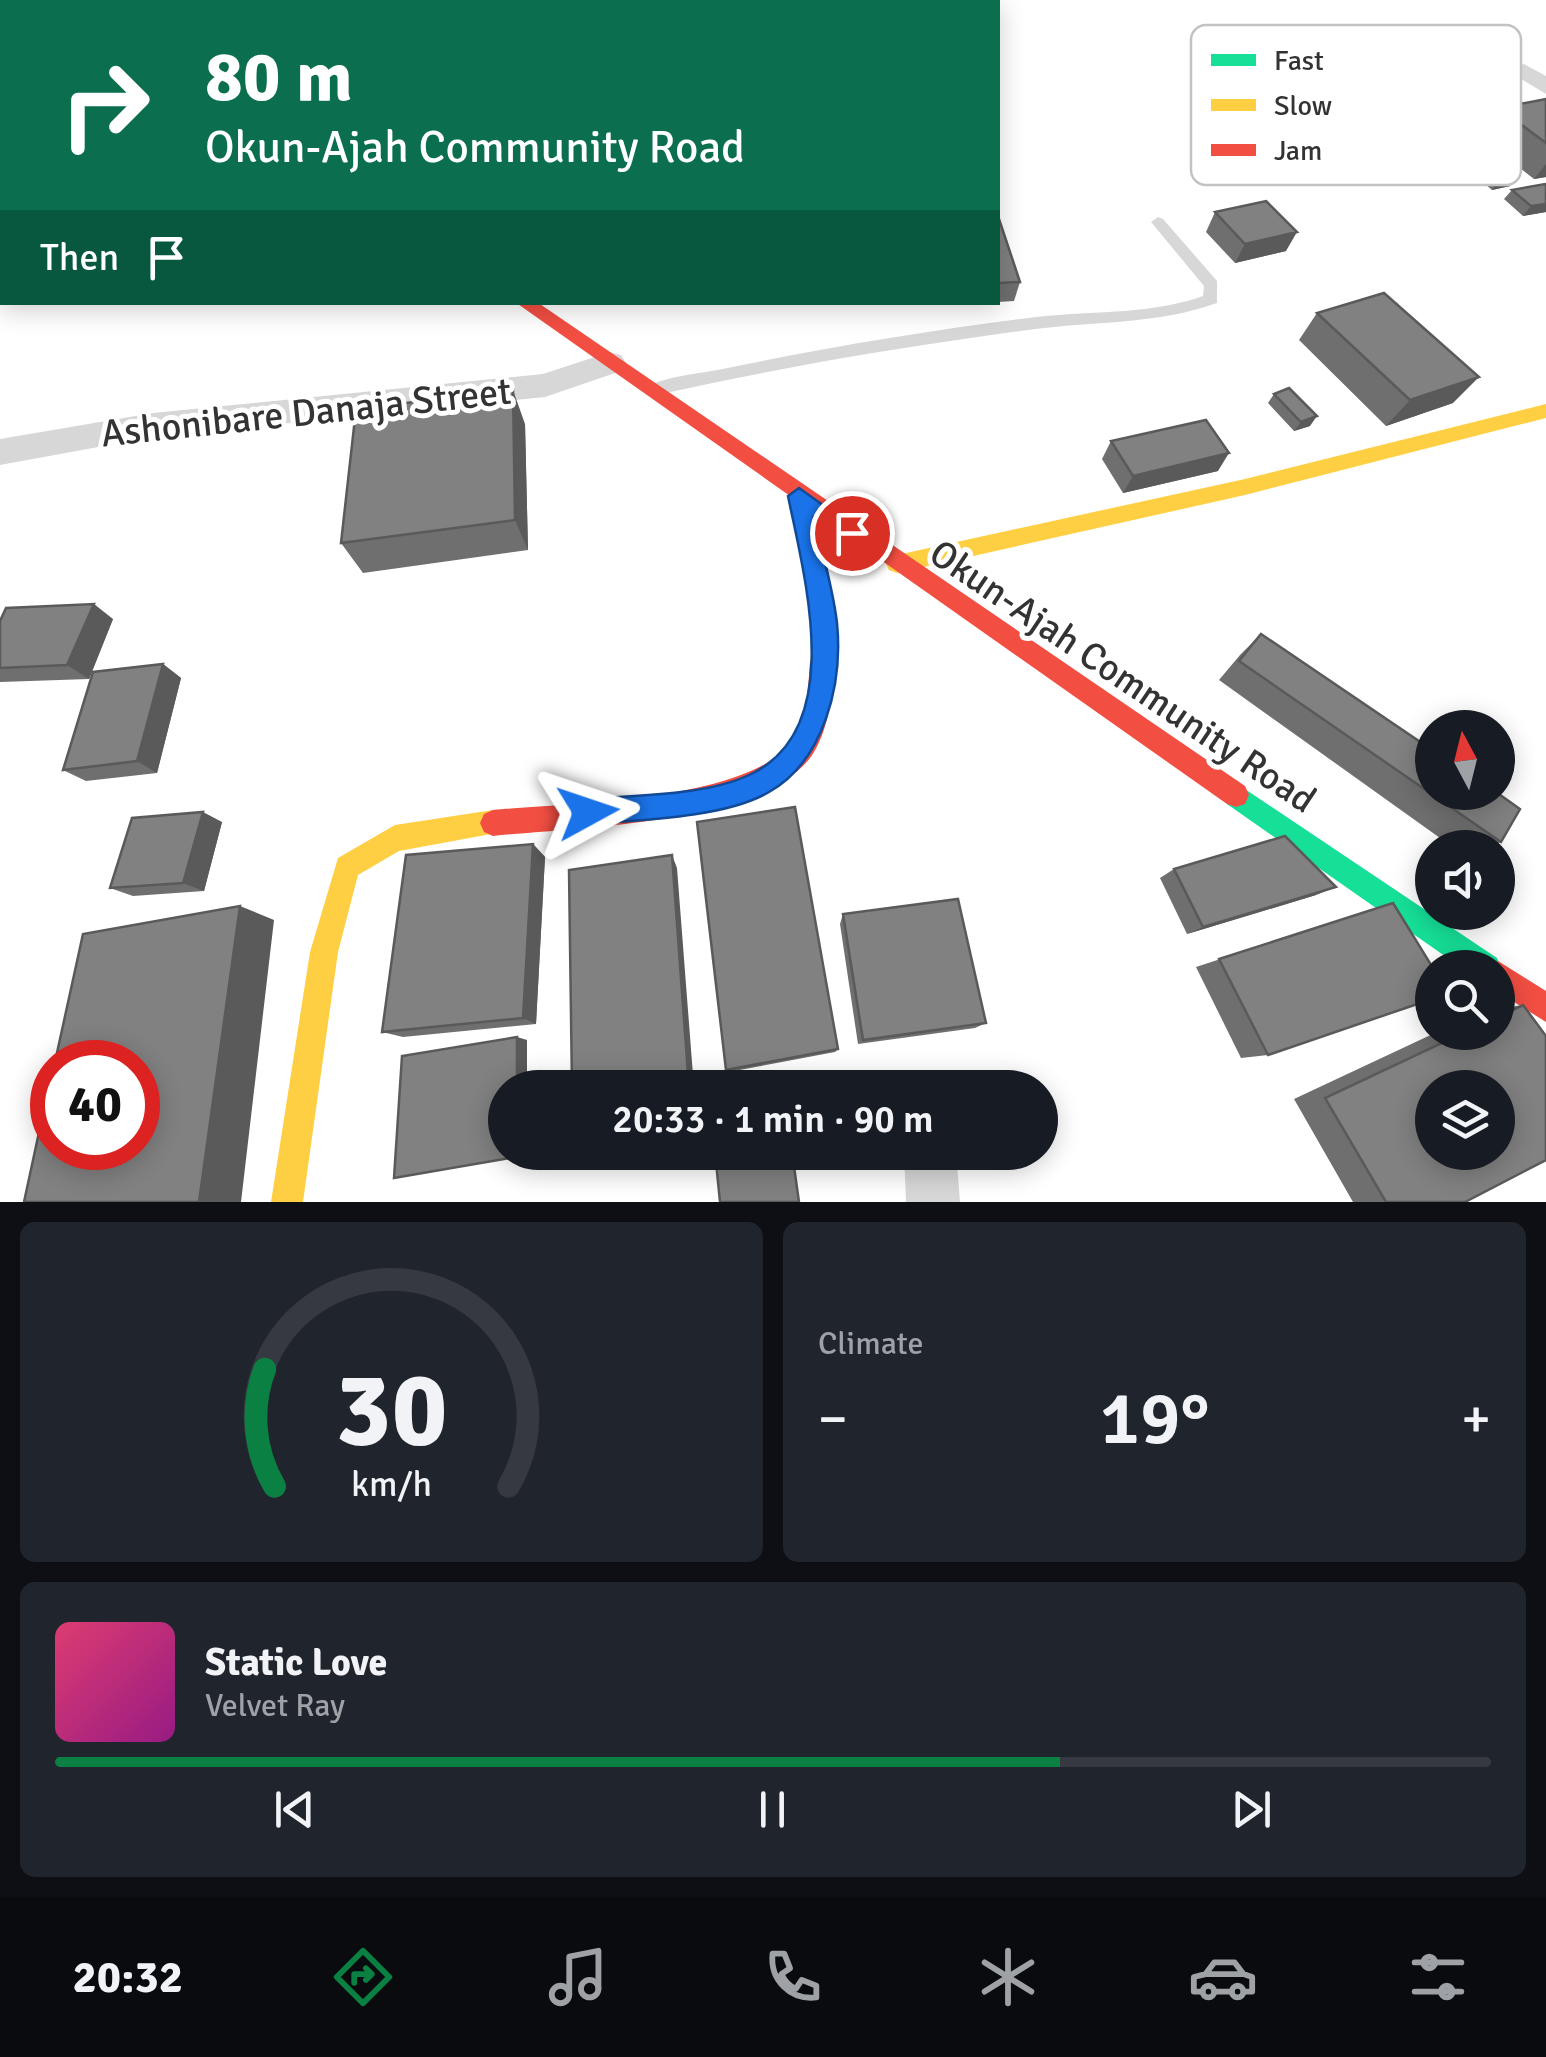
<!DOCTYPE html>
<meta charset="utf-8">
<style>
body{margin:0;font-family:Signika,sans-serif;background:#20242c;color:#f1f3f6;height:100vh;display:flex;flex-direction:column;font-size:38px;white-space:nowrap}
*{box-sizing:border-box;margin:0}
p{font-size:32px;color:#9ea1a6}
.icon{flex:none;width:55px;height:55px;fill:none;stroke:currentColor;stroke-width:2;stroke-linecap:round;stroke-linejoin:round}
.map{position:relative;height:1202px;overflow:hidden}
.side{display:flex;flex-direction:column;gap:20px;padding:20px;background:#0d0f14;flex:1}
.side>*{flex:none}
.top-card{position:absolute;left:0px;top:0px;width:1000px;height:305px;box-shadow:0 5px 25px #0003;background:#0b6e4f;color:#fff;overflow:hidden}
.needle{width:65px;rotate:353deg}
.tools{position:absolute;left:1415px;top:710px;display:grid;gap:20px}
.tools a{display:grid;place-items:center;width:100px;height:100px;border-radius:50%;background:#171b24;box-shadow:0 5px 25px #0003;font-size:50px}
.speed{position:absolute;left:30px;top:1040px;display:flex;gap:20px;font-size:50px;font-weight:700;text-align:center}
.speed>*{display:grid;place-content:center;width:130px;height:130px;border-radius:50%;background:#171b24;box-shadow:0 5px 25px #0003;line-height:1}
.speed .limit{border:15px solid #d22;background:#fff;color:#111}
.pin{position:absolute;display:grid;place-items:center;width:85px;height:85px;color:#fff;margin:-42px;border:5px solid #fff;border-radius:50%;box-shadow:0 2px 10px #0007}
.me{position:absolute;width:110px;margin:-55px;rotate:85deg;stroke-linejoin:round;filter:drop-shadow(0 0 8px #0008)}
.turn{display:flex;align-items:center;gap:35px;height:210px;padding:0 40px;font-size:45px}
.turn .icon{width:130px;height:130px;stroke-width:2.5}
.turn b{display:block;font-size:70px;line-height:85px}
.then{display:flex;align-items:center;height:95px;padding:0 40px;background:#0003;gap:20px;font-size:38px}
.big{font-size:75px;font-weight:600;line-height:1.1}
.side .card{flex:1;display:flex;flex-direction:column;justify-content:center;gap:15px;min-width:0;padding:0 35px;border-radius:15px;background:#20242c}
.side .dial{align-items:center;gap:0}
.dial svg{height:260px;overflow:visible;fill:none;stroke:#363941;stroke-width:7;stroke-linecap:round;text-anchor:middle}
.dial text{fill:#f1f3f6;stroke:none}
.song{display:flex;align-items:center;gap:30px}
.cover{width:120px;height:120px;border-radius:15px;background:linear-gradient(135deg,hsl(340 70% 55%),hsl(310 70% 35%))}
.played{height:10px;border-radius:5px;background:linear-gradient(90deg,#0b8043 70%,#363941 70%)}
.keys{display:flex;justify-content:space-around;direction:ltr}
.heat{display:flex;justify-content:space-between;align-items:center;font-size:55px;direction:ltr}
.side .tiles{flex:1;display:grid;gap:20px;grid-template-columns:1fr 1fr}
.card:last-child{grid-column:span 2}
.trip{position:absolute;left:488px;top:1070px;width:570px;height:100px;border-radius:50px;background:#171b24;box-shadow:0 5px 25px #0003;font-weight:600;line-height:100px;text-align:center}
.tab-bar{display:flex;height:160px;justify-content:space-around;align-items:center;background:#090b0e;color:#9ea1a6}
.tab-bar .icon{width:70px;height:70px}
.tab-bar .current{color:#0b8043}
.tab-bar b{font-size:45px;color:#f1f3f6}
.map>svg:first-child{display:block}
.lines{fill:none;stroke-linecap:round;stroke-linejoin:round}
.lane{fill:#d7d7d7;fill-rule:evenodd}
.street{fill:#d7d7d7;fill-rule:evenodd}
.fast{fill:#16e098;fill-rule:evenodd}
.slow{fill:#ffcf43;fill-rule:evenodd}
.jam{fill:#f24e42;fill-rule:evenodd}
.wall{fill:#6f6f6f}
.shaded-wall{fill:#5a5a5a}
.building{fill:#818181;stroke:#5a5a5a;stroke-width:2.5;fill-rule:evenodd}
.route{fill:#1a73e8;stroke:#114b97;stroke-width:2.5}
.labels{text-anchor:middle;stroke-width:10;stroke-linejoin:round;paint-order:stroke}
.street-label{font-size:38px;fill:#333;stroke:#fff}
.key{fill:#fff;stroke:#c2c2c2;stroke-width:2.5}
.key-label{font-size:28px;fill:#333}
</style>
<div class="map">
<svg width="1546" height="1202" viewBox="0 0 1546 1202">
<rect width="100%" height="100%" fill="#fff"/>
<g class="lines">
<path class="lane" d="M750,0H763L765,2H752Z
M1158,217L1163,219L1217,281V303C1156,325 1091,321 1028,330C902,347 776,368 652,396L643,390C656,377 704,373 723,369C829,347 937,329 1045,316C1098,311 1153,314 1203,296L1204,286L1151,222Z"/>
<path class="street" d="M1524,64L1546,76V94L1516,76V66Z
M610,352L621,355L626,363L621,371L545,397L153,437L0,465V439L153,413L543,374Z
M904,1152H956L960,1202H906Z"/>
<path class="fast" d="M1236,783L1497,958L1501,968L1498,977V968H1462L1227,804L1223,795L1227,786Z"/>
<path class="slow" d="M103,0H117L119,2H104Z
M1546,404V418L1245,495L897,573L889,570L886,564L889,558L897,555L1245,479Z
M799,488L809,496C819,541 850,627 830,669L822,672L814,669L810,662L815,625L789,496Z
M493,810L502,814L506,823L502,832L399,851L358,875L338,952L303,1202H271L310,952L338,858L395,825Z"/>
<path class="jam" d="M515,302H537L1245,786L1249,795L1245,804L1236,807L1227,804Z
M822,652L830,655L834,662C832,691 830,726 814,752C770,825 572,827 493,836L484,832L480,823L484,814L493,810C566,803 753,802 795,738C808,718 808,685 810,662L814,655Z
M1498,961L1546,991V1022L1498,992V968H1487Z"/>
</g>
<path class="wall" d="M804,0H855V2H807Z
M1546,99V177L1534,179L1479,136L1499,108Z
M1212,102L1287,134L1277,154L1242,160L1204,121Z
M1473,157L1510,186L1492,190L1465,167Z
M1546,185V212L1523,216L1504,199L1512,190Z
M1215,212L1286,251L1235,263L1206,232Z
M998,219L1020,282L1014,301L998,302Z
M1317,313L1453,403L1386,426L1299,340Z
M1274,394L1310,426L1294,431L1268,403Z
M525,424L528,550L363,573L341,543Z
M1111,441L1218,471L1123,493L1102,459Z
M113,619L89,679L0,682V621Z
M1261,634L1501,842L1487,848H1454L1219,680L1240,655Z
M163,664L181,678L157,773L86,781L63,770Z
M222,822L204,891L133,896L110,888Z
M533,844L545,857L536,1024L403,1037L382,1032Z
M1174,869L1316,895L1187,934L1160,878Z
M1393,903L1268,1055L1241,1058L1196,967Z
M843,914L986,1023L975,1028L858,1044L840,924Z
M1523,1005L1465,1202H1353L1294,1099L1437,1032H1498V1009Z
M838,1049L835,1052L729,1072L726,1070Z"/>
<path class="shaded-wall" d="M196,0H217L210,2H197Z
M821,0H855V2H820Z
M877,0H897L877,2Z
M1287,134L1277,154L1242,160L1251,141Z
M1546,164V177L1534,179Z
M1518,176L1510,186L1492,190L1500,180Z
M1546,204V212L1523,216L1531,206Z
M1297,232L1286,251L1235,263L1245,244Z
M1479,377L1453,403L1386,426L1410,400Z
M513,390L525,424L528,550L515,520Z
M1317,416L1310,426L1294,431L1301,422Z
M1229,453L1218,471L1123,493L1133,476Z
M94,604L113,619L89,679L67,665Z
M163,664L181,678L157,773L137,761Z
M203,812L222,822L204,891L183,883Z
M533,844L545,857L536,1024L523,1018Z
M672,855L677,868L694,1088H689Z
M1336,887L1316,895L1187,934L1203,927Z
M240,906L274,920L241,1202H199Z
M517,1037L527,1040V1088H517Z
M516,1152H527V1155L516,1157Z"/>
<path class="building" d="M1546,99V143L1499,108Z
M1545,184L1546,185V204L1531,206L1512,190Z
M1266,201L1297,232L1245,244L1215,212Z
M998,219H999L1020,282L998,283Z
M1384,293L1479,377L1410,400L1317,313Z
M1289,388L1317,416L1301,422L1274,394Z
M513,390L515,520L341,543L356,409Z
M1206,420L1229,453L1133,476L1111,441Z
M94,604L67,665L0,668V621L6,608Z
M1261,634L1432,750V792H1496L1520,809L1501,842L1239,661Z
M163,664L137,761L63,770L93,672Z
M795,807L838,1049L726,1070L697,822Z
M203,812L183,883L110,888L132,818Z
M1285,836L1336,887L1203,927L1174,869Z
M533,844L523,1018L382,1032L406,855Z
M672,855L689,1088H572L569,870Z
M958,899L986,1023L863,1040L843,914Z
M1393,903L1433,968L1432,999L1268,1055L1219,959Z
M240,906L199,1202H24L52,1072V1148H138V1062H55L83,934Z
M1523,1005L1546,1036V1160L1465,1202H1386L1325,1098L1465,1032H1498V1017ZM1432,1088H1498V1152H1432Z
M517,1037V1088H505V1152H516V1157L394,1178L402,1056Z
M715,1152H792L799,1202H720Z"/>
<path class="route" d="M799,488L862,533L852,542L814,518C822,552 833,588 837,623C843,684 824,761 769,792C725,818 639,820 588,824L579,821L575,812L579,802L588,799C638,795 711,796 755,772C846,724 804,575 788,496Z"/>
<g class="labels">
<g class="street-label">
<text transform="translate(306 412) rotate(-6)" y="13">Ashonibare Danaja Street</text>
<text transform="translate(1123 676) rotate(34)" y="13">Okun-Ajah Community Road</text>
</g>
</g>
<rect x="1191" y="25" width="330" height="160" rx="15" class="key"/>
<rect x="1211" y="54" width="45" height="12" fill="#16e098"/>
<rect x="1211" y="99" width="45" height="12" fill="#ffcf43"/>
<rect x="1211" y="144" width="45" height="12" fill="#f24e42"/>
<g class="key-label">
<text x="1274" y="70">Fast</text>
<text x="1274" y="115">Slow</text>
<text x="1274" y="160">Jam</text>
</g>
</svg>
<div class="tools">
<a><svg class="needle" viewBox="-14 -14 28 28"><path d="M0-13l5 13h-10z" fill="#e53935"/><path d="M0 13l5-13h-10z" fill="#9ea1a6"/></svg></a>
<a><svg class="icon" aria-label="sound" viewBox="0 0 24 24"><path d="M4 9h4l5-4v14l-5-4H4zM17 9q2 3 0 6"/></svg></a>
<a><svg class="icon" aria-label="search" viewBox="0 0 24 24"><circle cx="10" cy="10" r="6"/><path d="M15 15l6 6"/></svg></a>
<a><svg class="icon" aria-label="layers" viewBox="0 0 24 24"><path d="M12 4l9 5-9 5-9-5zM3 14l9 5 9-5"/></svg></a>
</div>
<div class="speed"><div class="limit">40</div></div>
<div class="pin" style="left:852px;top:533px;background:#d93025"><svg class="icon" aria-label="arrive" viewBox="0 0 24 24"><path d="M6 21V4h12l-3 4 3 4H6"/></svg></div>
<svg class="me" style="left:588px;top:812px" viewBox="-20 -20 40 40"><path d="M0-17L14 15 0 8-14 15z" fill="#1a73e8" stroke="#fff" stroke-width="4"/></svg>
<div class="trip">20:33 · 1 min · 90 m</div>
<div class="top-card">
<div class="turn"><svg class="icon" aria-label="right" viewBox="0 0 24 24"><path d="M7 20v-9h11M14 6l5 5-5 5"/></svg><div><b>80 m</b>Okun-Ajah Community Road</div></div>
<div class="then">Then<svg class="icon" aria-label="arrive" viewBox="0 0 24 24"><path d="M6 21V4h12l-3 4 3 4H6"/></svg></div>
</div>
</div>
<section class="side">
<div class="tiles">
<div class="card dial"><svg viewBox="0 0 100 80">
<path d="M14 69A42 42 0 1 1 86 69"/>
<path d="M14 69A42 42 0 0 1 11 33" stroke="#0b8043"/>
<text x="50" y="56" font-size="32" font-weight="700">30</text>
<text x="50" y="72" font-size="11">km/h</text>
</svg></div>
<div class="card"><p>Climate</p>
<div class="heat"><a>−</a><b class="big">19°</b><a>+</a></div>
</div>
<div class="card">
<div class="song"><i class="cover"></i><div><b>Static Love</b><p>Velvet Ray</p></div></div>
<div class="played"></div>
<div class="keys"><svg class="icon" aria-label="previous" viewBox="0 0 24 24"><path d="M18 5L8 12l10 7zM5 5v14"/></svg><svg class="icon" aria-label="pause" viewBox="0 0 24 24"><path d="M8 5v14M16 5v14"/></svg><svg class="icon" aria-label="next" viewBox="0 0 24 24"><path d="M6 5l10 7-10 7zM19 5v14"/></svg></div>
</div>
</div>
</section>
<nav class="tab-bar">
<b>20:32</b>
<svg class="icon current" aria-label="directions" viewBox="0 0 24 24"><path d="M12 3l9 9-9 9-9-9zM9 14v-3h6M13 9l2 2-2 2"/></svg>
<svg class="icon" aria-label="music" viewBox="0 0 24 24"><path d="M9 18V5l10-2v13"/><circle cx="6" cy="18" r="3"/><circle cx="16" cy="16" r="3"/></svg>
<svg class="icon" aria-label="phone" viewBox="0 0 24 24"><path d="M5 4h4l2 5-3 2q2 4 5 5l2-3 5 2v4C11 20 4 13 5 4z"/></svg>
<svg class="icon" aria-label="climate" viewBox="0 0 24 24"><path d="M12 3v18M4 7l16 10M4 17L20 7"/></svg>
<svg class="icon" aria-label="car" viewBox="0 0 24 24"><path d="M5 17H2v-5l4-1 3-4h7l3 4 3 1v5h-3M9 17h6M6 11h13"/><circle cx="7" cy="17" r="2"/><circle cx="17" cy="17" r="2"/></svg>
<svg class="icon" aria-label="filters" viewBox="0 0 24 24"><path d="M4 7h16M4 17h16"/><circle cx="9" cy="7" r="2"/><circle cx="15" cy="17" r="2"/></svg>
</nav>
